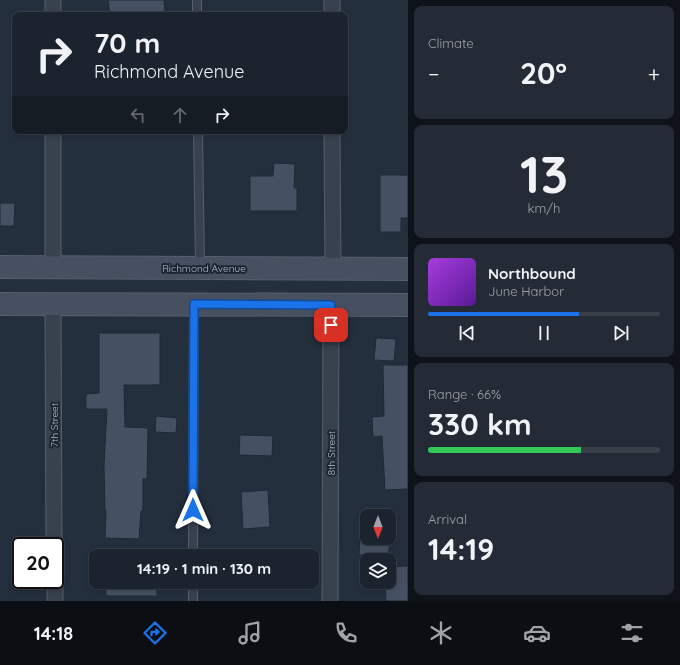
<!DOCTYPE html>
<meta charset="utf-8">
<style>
body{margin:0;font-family:Quicksand,sans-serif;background:#242b36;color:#f1f3f6;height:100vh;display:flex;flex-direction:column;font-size:15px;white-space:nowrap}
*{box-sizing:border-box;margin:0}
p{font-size:13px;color:#a0a4aa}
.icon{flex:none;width:22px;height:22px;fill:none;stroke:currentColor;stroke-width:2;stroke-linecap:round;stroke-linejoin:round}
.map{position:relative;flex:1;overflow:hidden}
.sheet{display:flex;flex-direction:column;gap:6px;padding:6px;background:#0f1319;width:272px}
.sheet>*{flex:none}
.hud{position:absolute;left:12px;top:12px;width:336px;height:122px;border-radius:8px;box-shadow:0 2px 6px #0003,0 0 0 1px #39404a;background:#1b232e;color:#f1f3f6;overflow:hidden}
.needle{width:26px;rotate:180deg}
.controls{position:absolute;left:360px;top:509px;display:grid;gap:8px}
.controls a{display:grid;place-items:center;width:36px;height:36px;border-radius:8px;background:#1b232e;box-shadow:0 2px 6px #0003,0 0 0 1px #39404a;font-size:20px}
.speed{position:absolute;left:12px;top:537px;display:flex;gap:8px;font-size:20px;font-weight:700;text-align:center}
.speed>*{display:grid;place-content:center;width:52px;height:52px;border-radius:50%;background:#1b232e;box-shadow:0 2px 6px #0003,0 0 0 1px #39404a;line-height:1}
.speed .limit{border:2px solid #111;border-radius:6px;background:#fff;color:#111}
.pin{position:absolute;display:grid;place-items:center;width:34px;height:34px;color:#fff;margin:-17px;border-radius:8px;box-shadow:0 2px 6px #0006}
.me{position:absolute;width:44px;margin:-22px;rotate:0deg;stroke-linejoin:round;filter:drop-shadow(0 0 3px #0008)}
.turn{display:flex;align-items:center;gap:14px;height:84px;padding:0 16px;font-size:18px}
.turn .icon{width:52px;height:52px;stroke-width:2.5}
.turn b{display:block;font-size:28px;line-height:34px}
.lanes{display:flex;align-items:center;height:38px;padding:0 16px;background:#0003;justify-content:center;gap:20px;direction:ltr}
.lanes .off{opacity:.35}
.big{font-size:30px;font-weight:700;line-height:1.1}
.sheet .card{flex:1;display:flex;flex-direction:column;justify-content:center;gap:6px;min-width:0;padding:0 14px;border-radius:8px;background:#242b36}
.sheet .dial{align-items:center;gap:0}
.dial b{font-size:52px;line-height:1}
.song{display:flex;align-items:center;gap:12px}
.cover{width:48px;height:48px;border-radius:6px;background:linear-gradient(135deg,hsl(280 70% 55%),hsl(270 70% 35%))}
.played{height:4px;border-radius:2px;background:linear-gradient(90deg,#1a73e8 65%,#39404a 65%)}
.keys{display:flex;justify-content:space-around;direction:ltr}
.heat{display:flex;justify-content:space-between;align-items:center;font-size:22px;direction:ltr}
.charge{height:6px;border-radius:3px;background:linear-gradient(90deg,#34c759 66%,#39404a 0)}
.trip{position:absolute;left:89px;top:549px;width:230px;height:40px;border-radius:8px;background:#1b232e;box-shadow:0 2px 6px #0003,0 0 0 1px #39404a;font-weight:700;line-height:40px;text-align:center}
.tab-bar{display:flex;height:64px;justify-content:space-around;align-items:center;background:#0b0e12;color:#a0a4aa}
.tab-bar .icon{width:28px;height:28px}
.tab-bar .selected{color:#1a73e8}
.tab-bar b{font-size:18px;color:#f1f3f6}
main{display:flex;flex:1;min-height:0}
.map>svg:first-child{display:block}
.building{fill:#455162;stroke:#1f2835}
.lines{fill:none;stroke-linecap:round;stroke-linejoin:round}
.lane-casing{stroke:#565f6c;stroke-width:10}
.street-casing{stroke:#565f6c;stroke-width:17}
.secondary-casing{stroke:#565f6c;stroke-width:24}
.lane{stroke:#38414e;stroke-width:8}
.street{stroke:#38414e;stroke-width:15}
.secondary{stroke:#465061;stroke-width:22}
.route-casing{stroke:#114b97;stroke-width:10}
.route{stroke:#1a73e8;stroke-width:7}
.labels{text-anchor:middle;stroke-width:4;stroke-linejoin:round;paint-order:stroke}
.street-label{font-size:10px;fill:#b4bcc9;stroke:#1d2633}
</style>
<main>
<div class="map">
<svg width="408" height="601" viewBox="0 0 408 601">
<rect width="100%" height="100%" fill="#242f3e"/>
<path class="building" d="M108,0H164L165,12L110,15Z
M274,163L295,164L294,188H297V211H250V176H273Z
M380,175H408V218H401V232H380Z
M0,203H15L14,226H0Z
M99,333H160V385H124L125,427L148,428L147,479H143V511H141L139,539L105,538L106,511H105L104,466L107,409H86V394L99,393Z
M376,338L396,339L394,361L374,360Z
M383,365H408V489L385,490L382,436L373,437L372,417L384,416Z
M156,416L177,418L176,433L155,432Z
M240,435L273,436L272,456L239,455Z
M268,490L270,527L243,529L241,492Z
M360,538L390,540L388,557L359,555Z
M408,566V601H386L385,582H389V567Z
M105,582H157V596H106Z"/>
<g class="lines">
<g class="lane-casing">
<path id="lane" d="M197,0V15
M198,131L200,267
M193,556L194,305
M193,601V582"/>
</g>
<g class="street-casing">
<path id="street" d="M53,0V15
M332,0V15
M53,131V267
M332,131L333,269
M53,304L54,546
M55,580V601
M330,601L331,305"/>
</g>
<g class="secondary-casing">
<path id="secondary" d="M0,267L408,269
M0,304L408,305"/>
</g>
<use href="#lane" class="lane"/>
<use href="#street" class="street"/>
<use href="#secondary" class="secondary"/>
</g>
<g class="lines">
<g class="route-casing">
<path id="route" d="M193,510L194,304L331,305V325"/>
</g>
<use href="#route" class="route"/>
</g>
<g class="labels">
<g class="street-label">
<text x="204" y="272">Richmond Avenue</text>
<text transform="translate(54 425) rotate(-90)" y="4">7th Street</text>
<text transform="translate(331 453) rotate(-90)" y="4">8th Street</text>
</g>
</g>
</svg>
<div class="controls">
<a><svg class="needle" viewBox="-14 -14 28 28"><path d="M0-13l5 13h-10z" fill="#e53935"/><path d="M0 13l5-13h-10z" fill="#a0a4aa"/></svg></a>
<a><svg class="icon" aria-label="layers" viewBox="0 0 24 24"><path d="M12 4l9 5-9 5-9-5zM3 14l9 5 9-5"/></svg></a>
</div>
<div class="speed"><div class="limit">20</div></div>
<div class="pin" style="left:331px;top:325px;background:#d93025"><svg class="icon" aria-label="arrive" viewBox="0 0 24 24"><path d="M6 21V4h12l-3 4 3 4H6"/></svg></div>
<svg class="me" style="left:193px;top:510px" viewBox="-20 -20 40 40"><path d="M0-17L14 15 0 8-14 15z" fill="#1a73e8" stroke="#fff" stroke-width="4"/></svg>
<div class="trip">14:19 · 1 min · 130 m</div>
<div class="hud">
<div class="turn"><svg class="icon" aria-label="right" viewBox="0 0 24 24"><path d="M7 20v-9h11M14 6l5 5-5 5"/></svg><div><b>70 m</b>Richmond Avenue</div></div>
<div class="lanes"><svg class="icon off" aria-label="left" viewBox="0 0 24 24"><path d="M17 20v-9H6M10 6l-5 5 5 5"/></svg><svg class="icon off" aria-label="ahead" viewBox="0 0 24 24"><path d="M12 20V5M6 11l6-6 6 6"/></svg><svg class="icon" aria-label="right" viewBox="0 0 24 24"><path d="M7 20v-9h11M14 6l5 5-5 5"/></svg></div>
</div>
</div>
<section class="sheet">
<div class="card"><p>Climate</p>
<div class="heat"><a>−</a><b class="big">20°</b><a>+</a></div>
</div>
<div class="card dial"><b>13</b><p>km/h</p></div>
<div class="card">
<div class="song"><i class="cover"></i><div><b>Northbound</b><p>June Harbor</p></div></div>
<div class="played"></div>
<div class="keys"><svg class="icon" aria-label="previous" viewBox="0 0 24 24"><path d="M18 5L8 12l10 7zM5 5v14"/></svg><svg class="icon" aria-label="pause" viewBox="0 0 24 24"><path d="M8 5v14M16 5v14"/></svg><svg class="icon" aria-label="next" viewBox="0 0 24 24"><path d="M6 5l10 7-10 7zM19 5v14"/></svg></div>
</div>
<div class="card"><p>Range · 66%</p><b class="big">330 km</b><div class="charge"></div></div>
<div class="card"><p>Arrival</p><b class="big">14:19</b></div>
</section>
</main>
<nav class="tab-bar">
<b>14:18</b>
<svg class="icon selected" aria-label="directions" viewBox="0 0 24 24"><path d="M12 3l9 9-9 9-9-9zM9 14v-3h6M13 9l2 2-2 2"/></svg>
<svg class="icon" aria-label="music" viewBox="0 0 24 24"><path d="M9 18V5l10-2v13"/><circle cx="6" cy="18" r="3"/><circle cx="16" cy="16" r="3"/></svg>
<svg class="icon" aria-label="phone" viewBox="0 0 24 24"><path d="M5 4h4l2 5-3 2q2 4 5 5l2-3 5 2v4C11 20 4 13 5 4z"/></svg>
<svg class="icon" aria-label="climate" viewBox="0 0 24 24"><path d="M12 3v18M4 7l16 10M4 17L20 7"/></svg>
<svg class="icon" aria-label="car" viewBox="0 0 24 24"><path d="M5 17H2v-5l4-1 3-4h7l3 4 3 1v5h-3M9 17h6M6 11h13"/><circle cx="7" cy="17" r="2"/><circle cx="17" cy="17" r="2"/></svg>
<svg class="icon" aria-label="filters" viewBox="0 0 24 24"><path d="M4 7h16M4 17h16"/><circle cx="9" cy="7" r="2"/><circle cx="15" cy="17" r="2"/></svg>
</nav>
